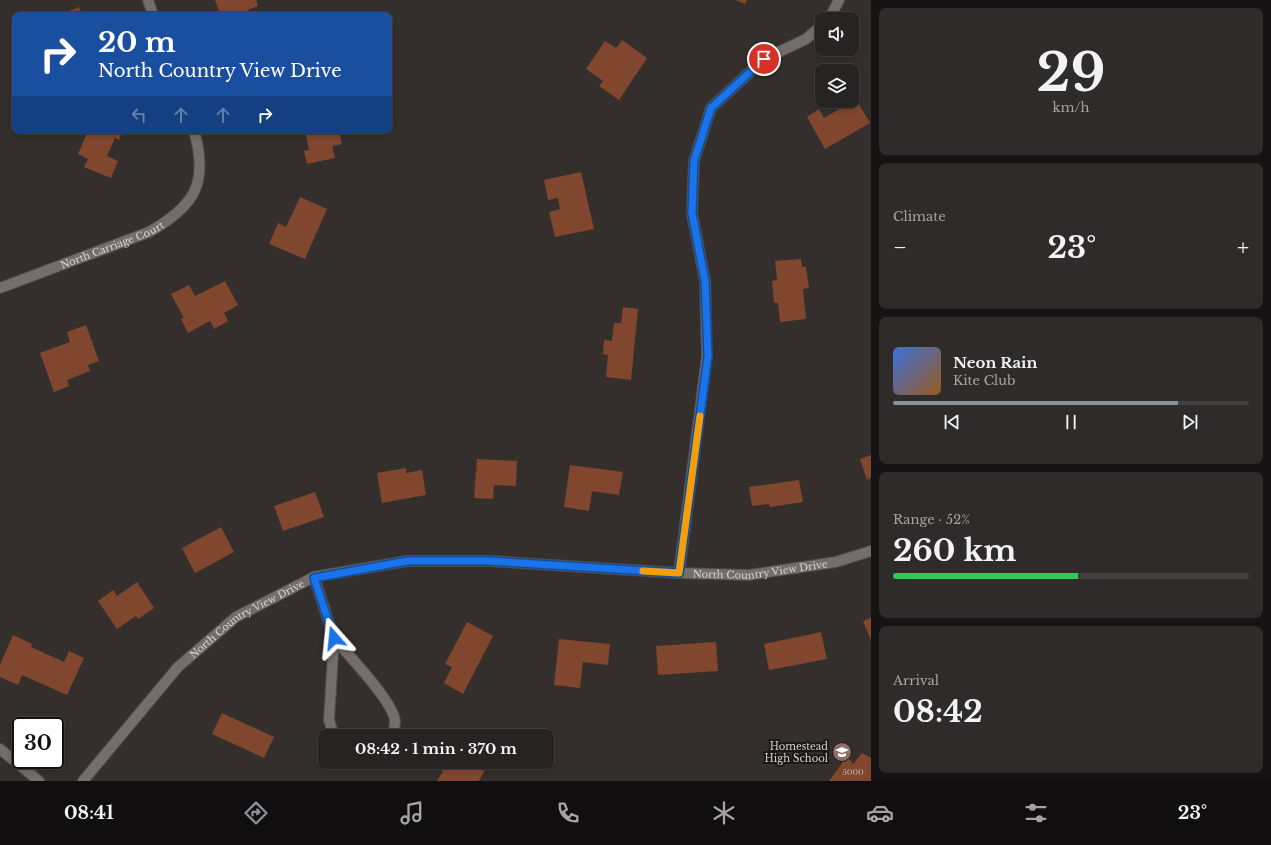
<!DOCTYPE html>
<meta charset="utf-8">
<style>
body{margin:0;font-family:"Libre Baskerville",serif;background:#2f2b2a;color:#f1f3f6;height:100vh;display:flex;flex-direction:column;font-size:15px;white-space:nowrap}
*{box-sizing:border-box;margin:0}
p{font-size:13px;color:#a4a4a5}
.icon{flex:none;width:22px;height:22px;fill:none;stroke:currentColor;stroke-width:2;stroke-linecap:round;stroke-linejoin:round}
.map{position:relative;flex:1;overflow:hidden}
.details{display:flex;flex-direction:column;gap:8px;padding:8px;background:#151313;width:400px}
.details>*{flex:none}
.banner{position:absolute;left:12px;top:12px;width:380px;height:122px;border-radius:8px;box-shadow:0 2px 6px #0003,0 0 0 1px #434040;background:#1a4fa0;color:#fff;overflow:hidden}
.tools{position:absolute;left:815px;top:12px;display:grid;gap:8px}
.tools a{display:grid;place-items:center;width:44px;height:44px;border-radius:8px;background:#272322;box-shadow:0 2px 6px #0003,0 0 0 1px #434040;font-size:20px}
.speed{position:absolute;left:12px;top:717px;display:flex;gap:8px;font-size:20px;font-weight:700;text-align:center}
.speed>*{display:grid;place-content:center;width:52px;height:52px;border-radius:50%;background:#272322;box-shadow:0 2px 6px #0003,0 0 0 1px #434040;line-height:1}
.speed .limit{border:2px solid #111;border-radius:6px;background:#fff;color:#111}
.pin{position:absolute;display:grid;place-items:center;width:34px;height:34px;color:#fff;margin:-17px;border:2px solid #fff;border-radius:50%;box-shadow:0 1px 4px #0007}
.me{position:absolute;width:44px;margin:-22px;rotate:342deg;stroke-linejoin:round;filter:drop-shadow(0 0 3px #0008)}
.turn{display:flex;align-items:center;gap:14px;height:84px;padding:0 20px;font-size:18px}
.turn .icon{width:52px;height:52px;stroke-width:2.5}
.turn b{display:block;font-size:28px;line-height:34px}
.lanes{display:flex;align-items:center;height:38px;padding:0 20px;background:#0003;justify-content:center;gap:20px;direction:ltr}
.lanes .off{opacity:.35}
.big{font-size:30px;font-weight:700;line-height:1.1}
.details .tile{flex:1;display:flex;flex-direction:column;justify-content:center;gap:6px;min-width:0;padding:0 14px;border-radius:8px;background:#2f2b2a}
.details .dial{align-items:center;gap:0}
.dial b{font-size:52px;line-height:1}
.song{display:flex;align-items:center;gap:12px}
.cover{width:48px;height:48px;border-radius:6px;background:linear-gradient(135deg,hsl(220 70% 55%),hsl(30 70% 35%))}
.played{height:4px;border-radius:2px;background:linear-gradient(90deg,#8c9099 80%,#434040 80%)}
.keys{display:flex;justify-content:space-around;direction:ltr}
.heat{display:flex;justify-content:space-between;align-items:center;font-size:22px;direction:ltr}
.charge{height:6px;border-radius:3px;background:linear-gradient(90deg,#34c759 52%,#434040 0)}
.trip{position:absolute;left:318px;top:729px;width:236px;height:40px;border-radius:8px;background:#272322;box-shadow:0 2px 6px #0003,0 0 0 1px #434040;font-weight:700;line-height:40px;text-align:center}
.menu{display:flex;height:64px;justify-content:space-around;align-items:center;background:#100e0e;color:#a4a4a5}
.menu .icon{width:28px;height:28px}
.menu .on{color:#8c9099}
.menu b{font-size:18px;color:#f1f3f6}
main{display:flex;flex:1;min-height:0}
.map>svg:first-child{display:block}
.building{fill:#81462e}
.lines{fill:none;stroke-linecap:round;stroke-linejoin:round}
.minor-casing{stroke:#504c4a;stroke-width:12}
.minor{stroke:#736e6b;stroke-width:10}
.route-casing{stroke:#114b97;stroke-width:10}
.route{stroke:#1a73e8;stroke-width:7}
.slow{stroke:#f59e0b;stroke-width:7}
.labels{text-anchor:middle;stroke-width:4;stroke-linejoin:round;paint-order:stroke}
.number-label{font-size:8px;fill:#c1b0a8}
.street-label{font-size:10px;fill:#d6d3d1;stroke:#1a1817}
.poi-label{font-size:10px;fill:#d6d3d1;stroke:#1a1817;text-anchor:end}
</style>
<main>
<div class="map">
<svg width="871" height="781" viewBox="0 0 871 781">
<rect width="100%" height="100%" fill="#342f2d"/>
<path class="building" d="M215,0H256L258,6L248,10L250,15H220Z
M735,0H747L745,4Z
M79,7L82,15H59Z
M622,40L647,58L619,100L599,86L603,81L586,69L605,41L616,48Z
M856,99L870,123L825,149L807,117L819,109L824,118Z
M88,131H123L119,140L115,138L107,156L118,161L111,178L84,167L88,159L78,154Z
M305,131H339L342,144L332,146L335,158L307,164L304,151L309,150Z
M581,172L594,229L555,237L549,212L560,209L558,198L548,200L544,180Z
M300,197L327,209L305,259L269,244L278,223L286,227Z
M801,259L802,267H806L809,288L803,289L806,319L780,322L778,303H774L772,281L777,280L775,261Z
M225,281L238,305L224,313L228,321L214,329L210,321L188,333L181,319L184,318L171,294L189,285L195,296Z
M623,307L638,309L631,380L606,377L608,355L603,354L604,340L612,341L614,323H621Z
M86,325L99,361L88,365L90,371L67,380L69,386L54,392L40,353L70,342L67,332Z
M871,455V478L867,480L860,459Z
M477,459L517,461L516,486L494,485L493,499L474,498Z
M570,465L623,472L619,495L592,491L589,511L564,507Z
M406,468V473L422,470L426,495L382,503L377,473Z
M799,480L803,502L770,507L769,504L752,506L749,487Z
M315,492L324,517L283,531L274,506Z
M221,527L234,552L195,573L182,548Z
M137,582L154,608L138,619L136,616L117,629L98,601L113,590L117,596Z
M871,618V641L863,621Z
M467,622L493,636L463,694L444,683L452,667L445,664Z
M821,632L827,659L769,670L764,644Z
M13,635L32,644L31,647L64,662L69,651L84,658L67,695L22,675L18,685L0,677V665Z
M559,639L610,644L608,665L583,662L580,688L554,685Z
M716,642L718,671L658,675L656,646Z
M222,713L274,737L264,758L212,734Z
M862,753L871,758V781H829L847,756L853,764Z
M442,762H484L488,764L479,781H437L443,771L439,769Z"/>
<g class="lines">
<g class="minor-casing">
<g id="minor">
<path d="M148,0L153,15"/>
<path d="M829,19L839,0"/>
<path id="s1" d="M0,288L149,232C195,206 209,183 194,131"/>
<path d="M679,573L707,356L705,281L692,213L694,161L711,108L764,59L806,39L822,25"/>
<path d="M314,577L334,638L329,720L334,736"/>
<path d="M334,638C348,655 393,701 395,721C395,726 394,731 392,736"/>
<path d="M0,749L39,781"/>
<path id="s2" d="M83,781L178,667L236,617L314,577L407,561H490L679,573L749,575L836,562L871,551"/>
</g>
</g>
<use href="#minor" class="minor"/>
</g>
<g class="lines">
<g class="route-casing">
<path id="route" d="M334,638L314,578L407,561H490L679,573L708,356L705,281L692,213L694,161L711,108L764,59"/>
</g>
<use href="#route" class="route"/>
<path class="slow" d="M643,571L679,573L700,416"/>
</g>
<defs>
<g id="school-disc" transform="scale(1)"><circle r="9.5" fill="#8d6e63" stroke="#1a1817"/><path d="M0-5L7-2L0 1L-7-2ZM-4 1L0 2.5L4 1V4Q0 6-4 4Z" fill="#fff"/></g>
</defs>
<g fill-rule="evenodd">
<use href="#school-disc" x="842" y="752"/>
</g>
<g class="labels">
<g class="number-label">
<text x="853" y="775">5000</text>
</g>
<g class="street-label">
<text dy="4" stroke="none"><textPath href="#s1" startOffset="120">North Carriage Court</textPath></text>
<text dy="4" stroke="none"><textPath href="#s2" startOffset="761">North Country View Drive</textPath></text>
<text dy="4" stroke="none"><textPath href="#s2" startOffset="233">North Country View Drive</textPath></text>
</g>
<g class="poi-label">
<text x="828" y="750">Homestead<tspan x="828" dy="12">High School</tspan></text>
</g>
</g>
</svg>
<div class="tools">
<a><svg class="icon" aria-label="sound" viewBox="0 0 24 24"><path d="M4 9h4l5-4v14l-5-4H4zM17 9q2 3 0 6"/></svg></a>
<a><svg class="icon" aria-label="layers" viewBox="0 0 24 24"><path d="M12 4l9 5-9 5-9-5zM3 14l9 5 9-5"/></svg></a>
</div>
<div class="speed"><div class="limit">30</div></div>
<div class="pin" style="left:764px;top:59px;background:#d93025"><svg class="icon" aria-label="arrive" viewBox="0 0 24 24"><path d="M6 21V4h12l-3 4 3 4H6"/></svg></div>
<svg class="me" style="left:334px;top:638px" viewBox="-20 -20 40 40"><path d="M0-17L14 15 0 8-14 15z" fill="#1a73e8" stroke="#fff" stroke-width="4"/></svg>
<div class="trip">08:42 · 1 min · 370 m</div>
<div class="banner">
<div class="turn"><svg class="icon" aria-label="right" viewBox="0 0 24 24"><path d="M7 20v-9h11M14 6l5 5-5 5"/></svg><div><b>20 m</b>North Country View Drive</div></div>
<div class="lanes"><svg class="icon off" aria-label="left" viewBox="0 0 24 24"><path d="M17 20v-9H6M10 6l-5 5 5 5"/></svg><svg class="icon off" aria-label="ahead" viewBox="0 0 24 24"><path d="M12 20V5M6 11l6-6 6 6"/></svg><svg class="icon off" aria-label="ahead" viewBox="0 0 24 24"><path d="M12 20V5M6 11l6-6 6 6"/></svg><svg class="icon" aria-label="right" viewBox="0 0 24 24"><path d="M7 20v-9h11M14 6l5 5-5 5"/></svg></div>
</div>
</div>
<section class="details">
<div class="tile dial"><b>29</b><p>km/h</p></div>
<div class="tile"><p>Climate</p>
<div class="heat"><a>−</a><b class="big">23°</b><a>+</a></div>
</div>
<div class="tile">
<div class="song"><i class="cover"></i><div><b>Neon Rain</b><p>Kite Club</p></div></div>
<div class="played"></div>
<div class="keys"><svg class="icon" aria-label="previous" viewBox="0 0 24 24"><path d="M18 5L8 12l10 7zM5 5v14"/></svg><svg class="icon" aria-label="pause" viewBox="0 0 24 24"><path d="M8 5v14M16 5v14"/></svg><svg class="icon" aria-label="next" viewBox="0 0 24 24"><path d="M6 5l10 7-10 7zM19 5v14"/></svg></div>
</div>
<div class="tile"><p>Range · 52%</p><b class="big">260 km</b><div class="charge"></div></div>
<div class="tile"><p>Arrival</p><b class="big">08:42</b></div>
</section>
</main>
<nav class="menu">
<b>08:41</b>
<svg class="icon on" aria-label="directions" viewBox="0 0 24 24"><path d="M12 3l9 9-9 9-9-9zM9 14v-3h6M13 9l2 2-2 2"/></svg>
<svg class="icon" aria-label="music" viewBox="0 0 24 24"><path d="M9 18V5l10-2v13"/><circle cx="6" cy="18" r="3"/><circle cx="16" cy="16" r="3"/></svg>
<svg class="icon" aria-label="phone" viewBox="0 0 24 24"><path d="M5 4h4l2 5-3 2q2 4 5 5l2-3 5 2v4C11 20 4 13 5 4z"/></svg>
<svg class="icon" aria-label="climate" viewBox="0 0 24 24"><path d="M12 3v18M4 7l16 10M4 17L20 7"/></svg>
<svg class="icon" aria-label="car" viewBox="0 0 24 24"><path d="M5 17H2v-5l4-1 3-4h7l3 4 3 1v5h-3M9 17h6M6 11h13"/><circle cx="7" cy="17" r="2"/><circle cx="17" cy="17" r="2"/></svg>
<svg class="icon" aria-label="filters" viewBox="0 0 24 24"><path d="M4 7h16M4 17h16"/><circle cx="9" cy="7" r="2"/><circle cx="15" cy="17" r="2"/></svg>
<b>23°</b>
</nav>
